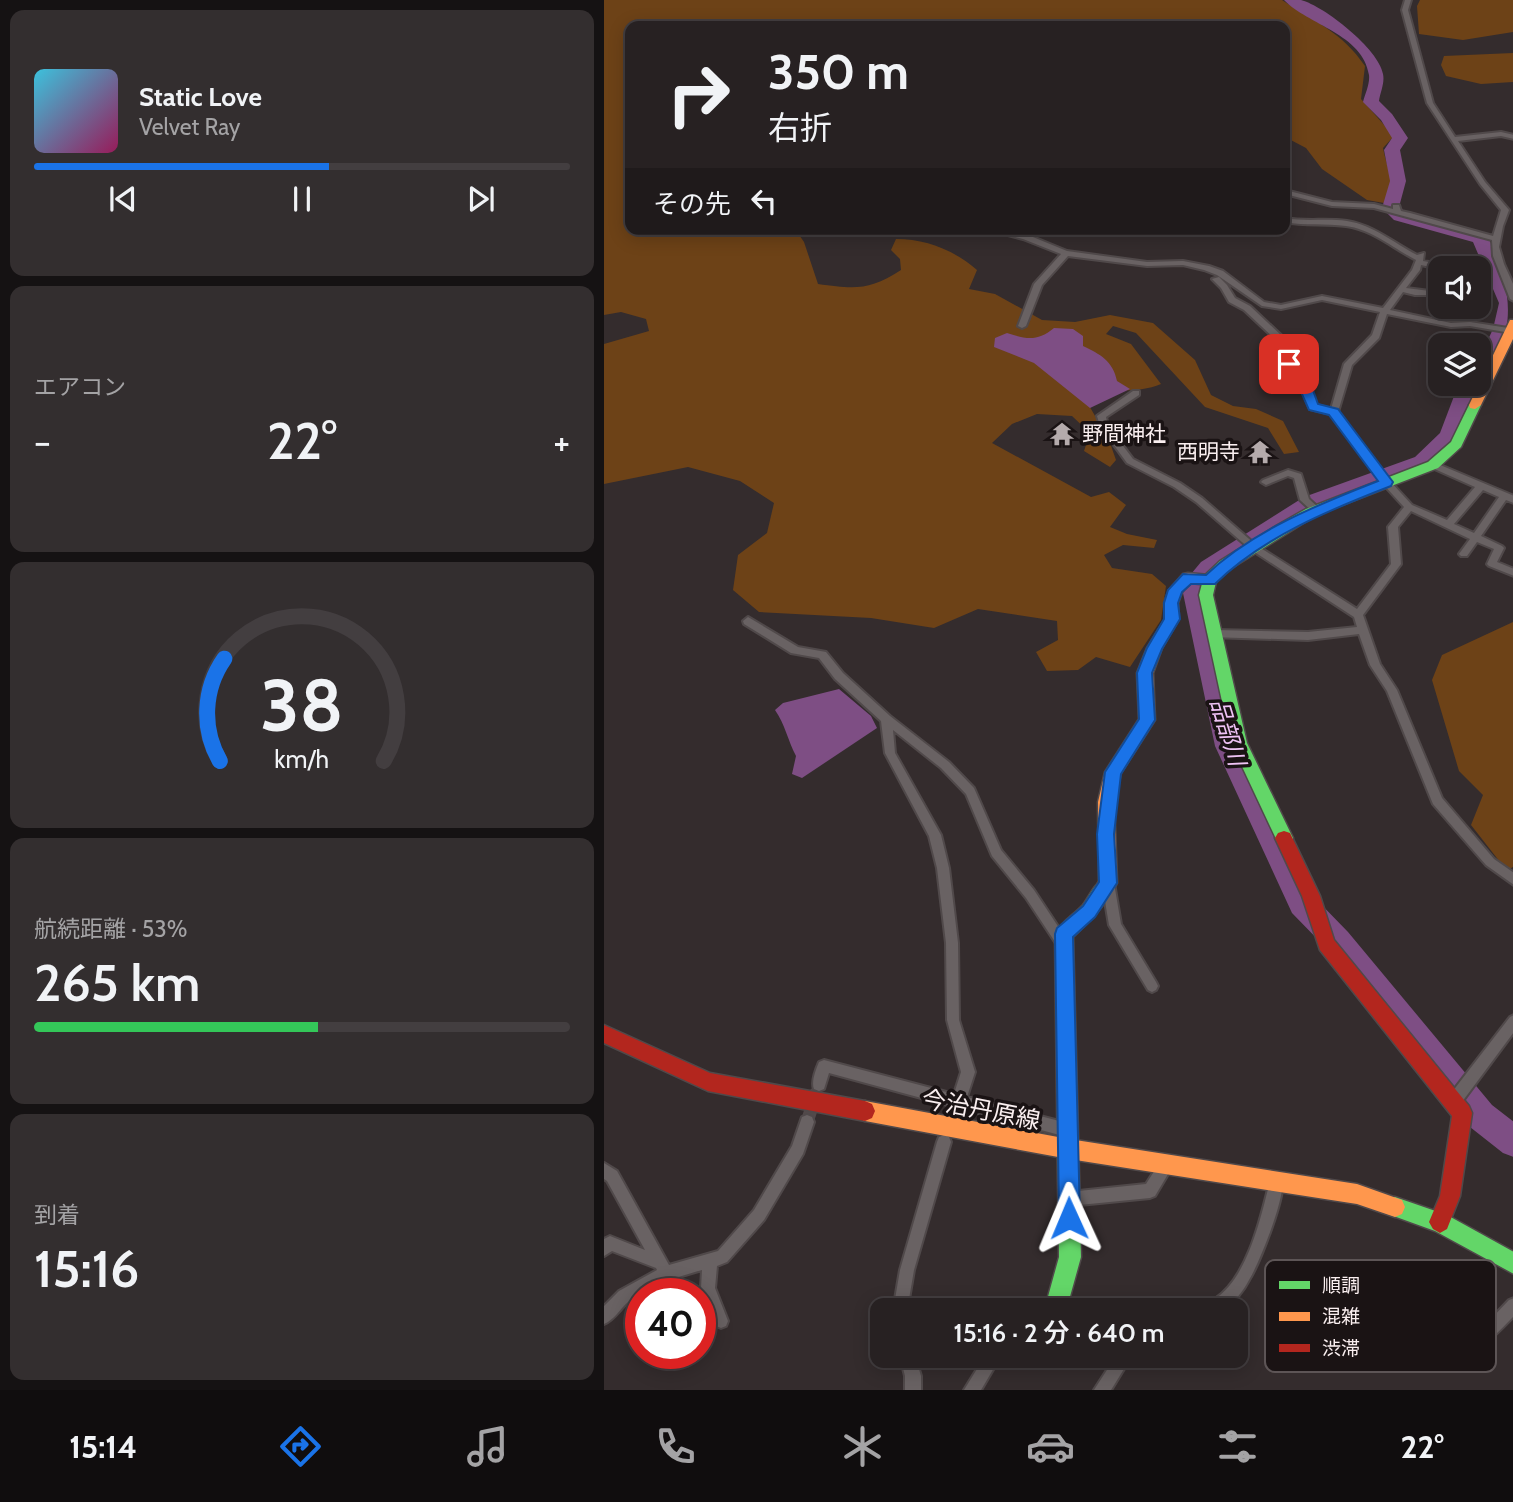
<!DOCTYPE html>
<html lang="ja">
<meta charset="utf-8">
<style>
body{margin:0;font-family:Cabin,"Noto Sans JP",sans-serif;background:#332e2f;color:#f1f3f6;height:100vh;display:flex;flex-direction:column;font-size:26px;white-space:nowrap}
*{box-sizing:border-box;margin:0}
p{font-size:23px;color:#a4a3a5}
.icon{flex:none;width:38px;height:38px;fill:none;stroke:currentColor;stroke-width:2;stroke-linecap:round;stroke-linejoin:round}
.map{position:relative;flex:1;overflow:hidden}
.details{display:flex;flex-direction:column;gap:10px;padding:10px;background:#151213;width:604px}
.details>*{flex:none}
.top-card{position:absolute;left:21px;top:21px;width:665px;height:214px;border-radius:14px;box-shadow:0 4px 18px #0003,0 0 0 2px #433e40;background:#272122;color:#f1f3f6;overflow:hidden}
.fabs{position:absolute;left:824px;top:256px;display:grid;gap:14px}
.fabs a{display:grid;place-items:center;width:63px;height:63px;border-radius:14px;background:#272122;box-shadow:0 4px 18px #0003,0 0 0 2px #433e40;font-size:35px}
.speed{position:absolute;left:21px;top:1278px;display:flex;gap:14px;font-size:35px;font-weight:700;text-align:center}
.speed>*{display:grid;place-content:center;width:91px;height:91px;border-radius:50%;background:#272122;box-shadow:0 4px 18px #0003,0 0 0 2px #433e40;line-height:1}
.speed .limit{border:10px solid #d22;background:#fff;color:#111}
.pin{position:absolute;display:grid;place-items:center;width:60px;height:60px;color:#fff;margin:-30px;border-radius:14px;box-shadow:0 4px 10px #0006}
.me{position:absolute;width:77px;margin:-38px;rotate:359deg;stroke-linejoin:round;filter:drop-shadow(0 0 5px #0008)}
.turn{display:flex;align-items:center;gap:24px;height:147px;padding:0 28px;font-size:32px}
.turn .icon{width:91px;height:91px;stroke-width:2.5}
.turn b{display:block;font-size:49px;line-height:60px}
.then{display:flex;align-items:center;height:66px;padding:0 28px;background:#0003;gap:14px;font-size:26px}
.big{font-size:52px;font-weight:600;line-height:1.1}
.details .widget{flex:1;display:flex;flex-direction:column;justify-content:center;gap:10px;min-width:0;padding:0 24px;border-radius:14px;background:#332e2f}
.details .dial{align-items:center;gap:0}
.dial svg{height:182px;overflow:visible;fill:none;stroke:#433e40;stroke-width:7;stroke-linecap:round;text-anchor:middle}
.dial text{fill:#f1f3f6;stroke:none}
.song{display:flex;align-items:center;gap:21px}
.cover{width:84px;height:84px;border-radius:10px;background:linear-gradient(135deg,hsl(190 70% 55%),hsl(330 70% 35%))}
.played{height:7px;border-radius:4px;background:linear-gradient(90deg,#1a73e8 55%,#433e40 55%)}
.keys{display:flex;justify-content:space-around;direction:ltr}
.heat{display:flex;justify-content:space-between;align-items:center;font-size:38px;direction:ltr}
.charge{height:10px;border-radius:5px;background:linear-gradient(90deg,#34c759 53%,#433e40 0)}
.trip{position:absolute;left:266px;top:1298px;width:378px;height:70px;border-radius:14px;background:#272122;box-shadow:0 4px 18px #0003,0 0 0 2px #433e40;font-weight:600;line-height:70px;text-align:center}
.dock{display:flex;height:112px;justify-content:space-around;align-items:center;background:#100d0e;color:#a4a3a5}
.dock .icon{width:49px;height:49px}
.dock .current{color:#1a73e8}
.dock b{font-size:32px;color:#f1f3f6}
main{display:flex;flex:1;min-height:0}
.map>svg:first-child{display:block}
.green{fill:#6d4217}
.water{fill:#7e4e84}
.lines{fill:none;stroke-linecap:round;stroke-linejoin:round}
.river{fill:#7e4e84;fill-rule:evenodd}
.street-tunnel{stroke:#52494a;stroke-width:13;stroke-dasharray:13 7;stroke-linecap:butt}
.street-casing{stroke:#50494a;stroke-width:4}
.fast-casing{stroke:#50494a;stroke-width:3}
.slow-casing{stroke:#50494a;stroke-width:3}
.jam-casing{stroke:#50494a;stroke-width:3}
.street{fill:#696263;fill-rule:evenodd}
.fast{fill:#63d668;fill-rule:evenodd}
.slow{fill:#ff974d;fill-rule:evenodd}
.jam{fill:#b3261e;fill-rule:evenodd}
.route{fill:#1a73e8;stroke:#114b97;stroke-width:2}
.labels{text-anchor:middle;stroke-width:7;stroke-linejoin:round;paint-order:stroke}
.poi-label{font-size:21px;fill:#faeff0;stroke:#1a1314;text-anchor:start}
.water-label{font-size:23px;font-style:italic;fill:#efc3f5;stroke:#1a1314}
.near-street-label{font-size:24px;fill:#faeff0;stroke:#1a1314}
.key{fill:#1a1314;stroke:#5d5556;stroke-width:2}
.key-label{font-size:19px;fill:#faeff0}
</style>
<main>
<section class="details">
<div class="widget">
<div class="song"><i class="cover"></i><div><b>Static Love</b><p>Velvet Ray</p></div></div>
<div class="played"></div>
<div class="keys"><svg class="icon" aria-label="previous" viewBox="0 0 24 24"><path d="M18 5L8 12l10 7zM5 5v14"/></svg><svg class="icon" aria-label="pause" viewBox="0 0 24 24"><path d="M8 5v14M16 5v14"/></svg><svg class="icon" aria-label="next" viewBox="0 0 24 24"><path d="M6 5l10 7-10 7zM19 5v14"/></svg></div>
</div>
<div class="widget"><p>エアコン</p>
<div class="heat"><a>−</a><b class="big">22°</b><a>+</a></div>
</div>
<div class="widget dial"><svg viewBox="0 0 100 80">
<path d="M14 69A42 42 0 1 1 86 69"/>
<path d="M14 69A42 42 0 0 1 16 24" stroke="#1a73e8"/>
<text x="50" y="56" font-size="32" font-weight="700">38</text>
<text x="50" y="72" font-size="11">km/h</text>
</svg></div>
<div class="widget"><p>航続距離 · 53%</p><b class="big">265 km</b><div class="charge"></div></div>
<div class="widget"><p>到着</p><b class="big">15:16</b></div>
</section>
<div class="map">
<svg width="910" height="1390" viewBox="0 0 910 1390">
<rect width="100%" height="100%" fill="#342c2d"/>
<path class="green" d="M0,0H678C711,22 738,32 761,66L757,99L790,136L779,148C782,165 790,178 785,194L789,201L780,203L763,200L718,169L702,148L681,137V26H26V229H191L200,242L214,284C250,289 265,291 297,270L296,259L287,250L292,239C322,239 350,250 373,270L365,289L391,294L438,320L471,322L506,315L549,323L591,360L607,395L629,406L652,409L679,421L695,452L680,454L664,428L601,407L532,333L509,326L502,334L527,344L557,384C535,394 502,389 476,390L505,440L512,460L506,467L480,451L486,433L468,416L433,414L408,424L388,443L487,497L505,492L522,505L506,527L523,534L553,540L550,548L519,545L500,555L508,568L548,574L562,586L557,620L526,667L492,657L474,670L443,671L432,652L454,640L453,621L374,609L330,628L267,618L155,612L129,590L134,555L163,533L170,503L136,481L84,467L0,484V344L45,331L42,319L17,312L0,315Z
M816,0H909V32L859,40L815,34L813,6Z
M909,53V82L877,84L842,76L837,65L840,56Z
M909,622L910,866L903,871L867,825L879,795L855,771L828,680L838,655Z"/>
<path class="water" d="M450,328L469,329L479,336V346C496,354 509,361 513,381L526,389L486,408L430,363L390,347L391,338L403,333C422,339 433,342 450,328Z
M235,689L267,716L273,728L198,778L188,774L192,756C184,741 181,724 171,710L179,703Z"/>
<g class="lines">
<path class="river" d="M680,0C685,0 692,0 697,0C720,6 775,49 779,74C781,83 776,93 775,101L788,114L804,138L796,150L802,181L795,207L802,212L882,235L885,239C904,283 910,307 897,354C892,364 886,374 875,377V359L889,329L895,303L869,242L790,220L778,208L786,181L780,150L788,138L777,120L759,102C761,94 766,84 765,75C759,34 704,25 680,0Z
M855,383H875C865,418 854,444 825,467L716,507L613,574L601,588V593L637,746L708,895L744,932L888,1105L910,1122V1157L899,1153L866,1127L724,950L688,913L611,746L579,593L582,580L597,562L700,497L811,457L836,433Z"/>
<path class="street-tunnel" d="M203,1122L215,1085"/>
<g class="street-casing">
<path id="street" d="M801,0H807L804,10L829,103L851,137L897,132L910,135V139L897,136L854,141L881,182L905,210L899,226L895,247L900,264L910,286V301L906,299L889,256L888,240L770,208L728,206L681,194V190L728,202L770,204L789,209V205H795L797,211L806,213L889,236L897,210L876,184L823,103L798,10Z
M681,218C702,222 722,218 743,221C769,225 790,243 813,255L820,253L819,261L842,265V268L836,269L817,265L816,270L802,288L826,291V295H811L799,292L786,310L847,323L866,322L910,329V333H907L866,326L847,327L783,314L775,338L748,365L734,412L785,480L808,505L843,520L871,487L826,467L825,465L829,462L910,496V503L902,500L877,536L898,546L900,548L893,562L910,569V576L885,566L883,564L890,549L873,542L863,556H857L855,554L866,539L807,511L794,527L797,564L759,615L776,664L793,690L838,798L890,859L910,873V885L882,865L829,804L783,691L766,665L755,634L704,640L606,637L605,634L610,630L704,632L753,627L750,617L646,549L592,502L570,487L523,463L496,426L493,416L529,391H535V395L502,417L504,426L529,459L576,483L598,498L652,545L753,609L787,564L784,527L800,507L779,484L727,414L706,409L692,376L681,364L671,339L640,310L625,302L617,288L608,279L615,277L623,285L631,298L646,306L678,336L689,363L700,375L713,405L727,409L740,364L768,335L776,312L718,300L677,309L658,306L613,275L600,270L579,265L543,266L464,256L438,285L422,326L418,328L414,326L430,284L457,254L419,239L381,229H395L424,235L463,251L543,262L579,261L605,266L619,271L660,302L677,305L718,296L779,308L808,270L812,260C789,248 767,229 742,226C722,223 701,226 681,222ZM879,490L895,497L870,533L850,524Z
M684,470L697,474L705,499L717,510L715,512H709L696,500L690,478L684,476L662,485L657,482L659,480Z
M144,617L194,647L222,652L239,673L286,716L345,762L370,788L397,850L430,890L463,940L465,944L463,948L459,949L455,948L422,898L388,856L362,794L337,768L289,730L291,753L337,835L345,868L354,943L355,1020L371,1072L363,1097L463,1123L468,1125L470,1130L468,1135L463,1137L359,1109L356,1118L351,1119L346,1118L344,1113L347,1106L225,1073L220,1089L215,1091L210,1089C207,1082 212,1069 215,1062L220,1060L350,1094L357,1072L343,1020L342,943L333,868L325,836L281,753L277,721L231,679L215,658L187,653L140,624L139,621Z
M504,878L508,879L510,883L517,924L552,982L554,986L552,990L548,992L544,990L505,925L498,883L500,879Z
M910,1015V1032L855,1106L850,1107L845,1106L843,1101L845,1096L906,1017Z
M203,1115L208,1117L210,1122L199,1154L160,1220L123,1262L113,1266L111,1288L124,1321L122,1326L117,1328L112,1326L97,1288L98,1270C73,1277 43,1286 24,1302C16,1309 10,1320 0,1324V1306L15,1291L53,1270L52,1268L8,1251L0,1256V1239L6,1236L41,1250L3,1181L0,1179V1163L13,1171L65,1265L114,1251L150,1210L188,1146L198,1117Z
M340,1135L345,1137L347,1142L310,1270L303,1311H289L296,1270L333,1142L335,1137Z
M563,1157L568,1159L570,1164L551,1196L546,1198L465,1206L460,1204L458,1199L460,1194L465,1192L542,1184L558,1159Z
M673,1174L678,1176C684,1192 655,1264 645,1280C639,1292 630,1301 621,1310L594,1311L596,1306C601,1304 607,1302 611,1299C644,1277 657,1217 666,1181L668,1176Z
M910,1298V1316C896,1330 881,1347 863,1354L858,1352L856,1347L858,1342L884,1322L905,1300Z
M296,1356H311L317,1376V1390H301V1376Z
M381,1356H397L377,1390H360Z
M512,1356H528L507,1390H490Z"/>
</g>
<g class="fast-casing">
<path id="fast" d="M871,401L877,405L857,447L834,468L712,515L626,569L612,582L609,595L643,743L689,838L686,843L680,845L674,843L627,743L595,595L600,576L616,561L672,526L702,509L824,462L847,442L865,405Z
M501,879L507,882L510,887C500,907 485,922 469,937L477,1257L462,1311H440L455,1257L451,934C457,922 470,915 479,905C486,896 490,883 501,879Z
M791,1197L843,1215L910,1252V1274L831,1231L784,1214L781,1207L784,1200Z"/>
</g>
<g class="slow-casing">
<path id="slow" d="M906,320H910V337L877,405L871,409L866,408L865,405Z
M584,573L605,575L612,580L605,585L587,583L578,592L574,603L575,619L558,648L549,673L551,720L517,773L510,802L513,883C509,892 505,896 495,892L492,887L495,881L494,802L501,772L535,719L533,673L543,648L561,619L560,603L565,590L579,574Z
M261,1101L465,1139L753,1184L798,1200L801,1207L798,1214L791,1217L753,1204L465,1159L261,1121L254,1118L251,1111L254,1104Z"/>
</g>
<g class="jam-casing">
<path id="jam" d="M680,831L686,833L716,896L730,940L865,1106L868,1113L856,1196L843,1229L836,1233L829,1229L825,1222L836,1196L848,1116L716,950L698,896L671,838L674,833Z
M0,1025L106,1073L261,1101L268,1104L271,1111L268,1118L261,1121L104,1091L0,1043Z"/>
</g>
<use href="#street" class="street"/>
<use href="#fast" class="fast"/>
<use href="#slow" class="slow"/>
<use href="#jam" class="jam"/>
</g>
<path class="route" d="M685,360C703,367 708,388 714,404L734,409L789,482L787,486C725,510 659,537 611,584H587L578,592L574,603L576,619L558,649L548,673L551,720L517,774L510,834L513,883L491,917L469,937L476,1218L473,1226L465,1229L458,1226L455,1218L451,934L453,928L479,906L495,882L493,834L501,772L535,719L533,673L543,648L560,619V603L564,590L579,574L602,575C648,531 715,504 774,481L725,415L705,410L690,376L679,364Z"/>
<defs>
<g id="temple-bare" transform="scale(1.89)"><path d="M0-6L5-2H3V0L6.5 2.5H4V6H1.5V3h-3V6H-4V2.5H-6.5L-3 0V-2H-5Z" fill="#b5abac" stroke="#1a1314" stroke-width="2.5" paint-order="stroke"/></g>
</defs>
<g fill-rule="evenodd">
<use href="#temple-bare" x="458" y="434"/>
<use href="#temple-bare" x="656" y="452"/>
</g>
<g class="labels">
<g class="poi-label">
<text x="478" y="441">野間神社</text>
<text x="636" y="459" text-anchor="end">西明寺</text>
</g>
<g class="water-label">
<text transform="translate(624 732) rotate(73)" y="8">品部川</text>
</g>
<g class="near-street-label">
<text transform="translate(377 1110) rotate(11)" y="8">今治丹原線</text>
</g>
</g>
<rect x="661" y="1260" width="231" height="112" rx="10" class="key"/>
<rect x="675" y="1281" width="31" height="8" fill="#63d668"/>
<rect x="675" y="1312" width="31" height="9" fill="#ff974d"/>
<rect x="675" y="1344" width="31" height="8" fill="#b3261e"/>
<g class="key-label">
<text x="718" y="1292">順調</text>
<text x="718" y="1323">混雑</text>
<text x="718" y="1355">渋滞</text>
</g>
</svg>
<div class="fabs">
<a><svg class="icon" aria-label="sound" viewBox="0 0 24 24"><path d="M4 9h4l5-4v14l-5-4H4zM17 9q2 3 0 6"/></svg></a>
<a><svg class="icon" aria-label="layers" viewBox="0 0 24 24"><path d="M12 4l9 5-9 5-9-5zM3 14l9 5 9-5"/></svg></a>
</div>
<div class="speed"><div class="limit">40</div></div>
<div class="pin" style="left:685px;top:364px;background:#d93025"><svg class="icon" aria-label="arrive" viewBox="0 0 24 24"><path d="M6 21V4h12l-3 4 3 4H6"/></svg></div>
<svg class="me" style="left:465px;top:1218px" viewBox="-20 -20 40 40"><path d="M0-17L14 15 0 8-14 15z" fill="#1a73e8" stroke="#fff" stroke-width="4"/></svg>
<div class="trip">15:16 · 2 分 · 640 m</div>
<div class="top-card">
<div class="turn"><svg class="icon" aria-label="right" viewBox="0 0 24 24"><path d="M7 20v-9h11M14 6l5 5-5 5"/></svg><div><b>350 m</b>右折</div></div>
<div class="then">その先<svg class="icon" aria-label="left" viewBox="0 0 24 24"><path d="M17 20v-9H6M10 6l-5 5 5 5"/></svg></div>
</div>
</div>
</main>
<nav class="dock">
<b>15:14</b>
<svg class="icon current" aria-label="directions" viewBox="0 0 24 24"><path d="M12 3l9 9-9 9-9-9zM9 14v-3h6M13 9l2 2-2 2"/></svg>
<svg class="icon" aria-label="music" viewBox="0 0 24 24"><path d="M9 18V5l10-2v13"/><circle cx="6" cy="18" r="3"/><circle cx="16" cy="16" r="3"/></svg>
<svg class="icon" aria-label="phone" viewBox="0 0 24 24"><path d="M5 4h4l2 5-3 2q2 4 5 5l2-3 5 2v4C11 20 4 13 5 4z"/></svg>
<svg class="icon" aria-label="climate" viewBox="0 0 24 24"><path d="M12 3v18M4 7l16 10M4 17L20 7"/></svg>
<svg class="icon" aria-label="car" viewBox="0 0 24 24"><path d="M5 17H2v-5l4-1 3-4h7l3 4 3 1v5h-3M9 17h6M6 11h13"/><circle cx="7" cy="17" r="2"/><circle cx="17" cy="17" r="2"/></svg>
<svg class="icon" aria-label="filters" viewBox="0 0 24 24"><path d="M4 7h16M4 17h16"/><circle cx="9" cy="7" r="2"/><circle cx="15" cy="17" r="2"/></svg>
<b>22°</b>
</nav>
